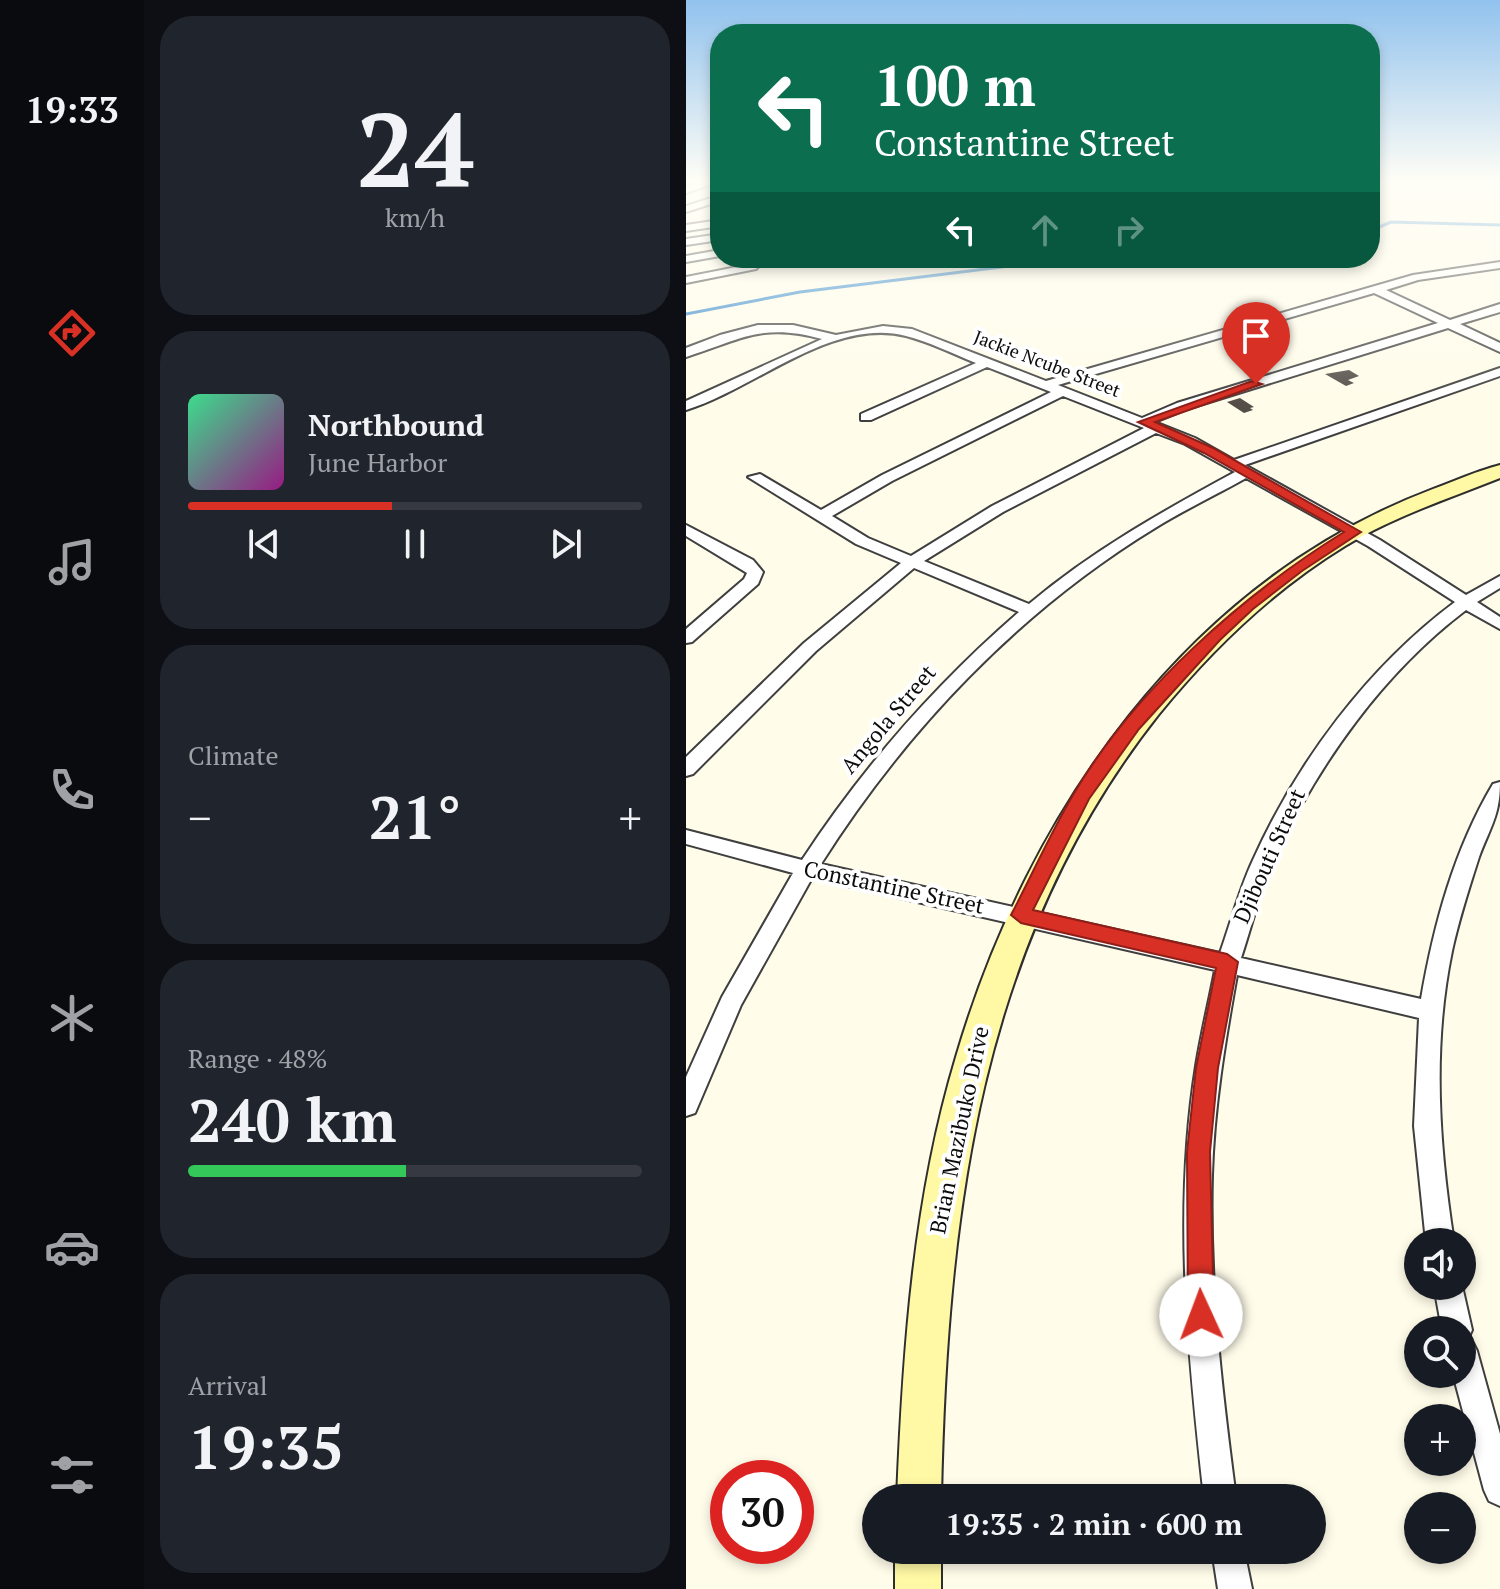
<!DOCTYPE html>
<meta charset="utf-8">
<style>
body{margin:0;font-family:"PT Serif",serif;background:#20242c;color:#f1f3f6;height:100vh;display:flex;flex-direction:column;font-size:30px;white-space:nowrap}
*{box-sizing:border-box;margin:0}
p{font-size:26px;color:#9ea1a6}
.icon{flex:none;width:44px;height:44px;fill:none;stroke:currentColor;stroke-width:2;stroke-linecap:round;stroke-linejoin:round}
.map{position:relative;flex:1;overflow:hidden}
.details{display:flex;flex-direction:column;gap:16px;padding:16px;background:#0d0f14;width:542px}
.details>*{flex:none}
.top-card{position:absolute;left:24px;top:24px;width:670px;height:244px;border-radius:32px;box-shadow:0 4px 12px #0003;background:#0b6e4f;color:#fff;overflow:hidden}
.tools{position:absolute;left:718px;top:1228px;display:grid;gap:16px}
.tools a{display:grid;place-items:center;width:72px;height:72px;border-radius:50%;background:#171b24;box-shadow:0 4px 12px #0003;font-size:40px}
.speed{position:absolute;left:24px;top:1460px;display:flex;gap:16px;font-size:40px;font-weight:700;text-align:center}
.speed>*{display:grid;place-content:center;width:104px;height:104px;border-radius:50%;background:#171b24;box-shadow:0 4px 12px #0003;line-height:1}
.speed .limit{border:12px solid #d22;background:#fff;color:#111}
.pin{position:absolute;display:grid;place-items:center;width:68px;height:68px;color:#fff;margin:-82px -34px;border-radius:50% 50% 50% 0;rotate:-45deg;box-shadow:0 0 8px #0007}
.pin .icon{rotate:45deg}
.me{position:absolute;width:88px;margin:-44px;rotate:358deg;stroke-linejoin:round;filter:drop-shadow(0 0 6px #0008)}
.turn{display:flex;align-items:center;gap:28px;height:168px;padding:0 32px;font-size:36px}
.turn .icon{width:104px;height:104px;stroke-width:2.5}
.turn b{display:block;font-size:56px;line-height:68px}
.lanes{display:flex;align-items:center;height:76px;padding:0 32px;background:#0003;justify-content:center;gap:40px;direction:ltr}
.lanes .off{opacity:.35}
.big{font-size:60px;font-weight:700;line-height:1.1}
.details .widget{flex:1;display:flex;flex-direction:column;justify-content:center;gap:12px;min-width:0;padding:0 28px;border-radius:32px;background:#20242c}
.details .dial{align-items:center;gap:0}
.dial b{font-size:104px;line-height:1}
.song{display:flex;align-items:center;gap:24px}
.cover{width:96px;height:96px;border-radius:12px;background:linear-gradient(135deg,hsl(150 70% 55%),hsl(310 70% 35%))}
.played{height:8px;border-radius:4px;background:linear-gradient(90deg,#d93025 45%,#363941 45%)}
.keys{display:flex;justify-content:space-around;direction:ltr}
.heat{display:flex;justify-content:space-between;align-items:center;font-size:44px;direction:ltr}
.charge{height:12px;border-radius:6px;background:linear-gradient(90deg,#34c759 48%,#363941 0)}
.trip{position:absolute;left:176px;top:1484px;width:464px;height:80px;border-radius:40px;background:#171b24;box-shadow:0 4px 12px #0003;font-weight:700;line-height:80px;text-align:center}
main{display:flex;flex:1;min-height:0}
.tab-bar{display:flex;flex-direction:column;width:144px;justify-content:space-around;align-items:center;background:#090b0e;color:#9ea1a6}
.tab-bar .icon{width:56px;height:56px}
.tab-bar .on{color:#d93025}
.tab-bar b{font-size:36px;color:#f1f3f6}
.map>svg:first-child{display:block}
.lines{fill:none;stroke-linecap:round;stroke-linejoin:round}
.stream{stroke:#368acd;stroke-width:3}
.building{fill:#544d48}
.street-casing{stroke:#3f3f3f;stroke-width:4}
.secondary-casing{stroke:#2e2e2e;stroke-width:4}
.street{fill:#fff;fill-rule:evenodd}
.secondary{fill:#fff9a5;fill-rule:evenodd}
.route{fill:#d93025;stroke:#8d1f18;stroke-width:2}
.labels{text-anchor:middle;stroke-width:8;stroke-linejoin:round;paint-order:stroke}
.far-street-label{font-size:18px;fill:#0c0c0c;stroke:#fff}
.street-label{font-size:22px;fill:#0c0c0c;stroke:#fff}
</style>
<main>
<nav class="tab-bar">
<b>19:33</b>
<svg class="icon on" aria-label="directions" viewBox="0 0 24 24"><path d="M12 3l9 9-9 9-9-9zM9 14v-3h6M13 9l2 2-2 2"/></svg>
<svg class="icon" aria-label="music" viewBox="0 0 24 24"><path d="M9 18V5l10-2v13"/><circle cx="6" cy="18" r="3"/><circle cx="16" cy="16" r="3"/></svg>
<svg class="icon" aria-label="phone" viewBox="0 0 24 24"><path d="M5 4h4l2 5-3 2q2 4 5 5l2-3 5 2v4C11 20 4 13 5 4z"/></svg>
<svg class="icon" aria-label="climate" viewBox="0 0 24 24"><path d="M12 3v18M4 7l16 10M4 17L20 7"/></svg>
<svg class="icon" aria-label="car" viewBox="0 0 24 24"><path d="M5 17H2v-5l4-1 3-4h7l3 4 3 1v5h-3M9 17h6M6 11h13"/><circle cx="7" cy="17" r="2"/><circle cx="17" cy="17" r="2"/></svg>
<svg class="icon" aria-label="filters" viewBox="0 0 24 24"><path d="M4 7h16M4 17h16"/><circle cx="9" cy="7" r="2"/><circle cx="15" cy="17" r="2"/></svg>
</nav>
<section class="details">
<div class="widget dial"><b>24</b><p>km/h</p></div>
<div class="widget">
<div class="song"><i class="cover"></i><div><b>Northbound</b><p>June Harbor</p></div></div>
<div class="played"></div>
<div class="keys"><svg class="icon" aria-label="previous" viewBox="0 0 24 24"><path d="M18 5L8 12l10 7zM5 5v14"/></svg><svg class="icon" aria-label="pause" viewBox="0 0 24 24"><path d="M8 5v14M16 5v14"/></svg><svg class="icon" aria-label="next" viewBox="0 0 24 24"><path d="M6 5l10 7-10 7zM19 5v14"/></svg></div>
</div>
<div class="widget"><p>Climate</p>
<div class="heat"><a>−</a><b class="big">21°</b><a>+</a></div>
</div>
<div class="widget"><p>Range · 48%</p><b class="big">240 km</b><div class="charge"></div></div>
<div class="widget"><p>Arrival</p><b class="big">19:35</b></div>
</section>
<div class="map">
<svg width="814" height="1589" viewBox="0 0 814 1589">
<rect width="100%" height="100%" fill="#fffcea"/>
<g class="lines">
<path class="stream" d="M684,231L705,222L814,225
M0,314L114,292L389,258"/>
</g>
<path class="building" d="M663,370L673,376L662,380L668,383L660,386L639,374Z
M554,398L568,407L564,408L567,410L558,413L541,402Z"/>
<g class="lines">
<g class="street-casing">
<path id="street" d="M19,181H34L0,193V187Z
M34,195V201L0,212V206Z
M34,220V226L0,231V225Z
M34,234V240L0,245V239Z
M34,250V256L0,262V256Z
M118,258H128L129,261L120,263Z
M814,262V268L732,280L700,290L764,320L814,304V312L774,324L814,343V352L762,328L501,409L469,422L509,438L548,460L814,368V376L559,465L694,540L780,595L814,576V588L791,602L814,617V629L780,610C697,673 632,764 588,859C574,890 566,925 555,958L735,999C748,924 768,850 807,784L814,782C814,816 804,827 793,857C783,888 773,919 766,951C746,1047 753,1146 768,1242H740L728,1126L733,1018L551,975C539,1042 528,1107 526,1175C523,1283 536,1391 550,1498H518C502,1355 487,1209 510,1066C515,1034 523,1002 529,970L126,878L55,1005L9,1113L0,1116V1077L36,997L107,873L0,844V830L116,860C177,767 249,685 333,612L228,568L130,651L7,774L0,776V757L118,643L215,563L170,544L62,477L74,474L135,510L196,475L365,392L301,367L185,420H175V414L290,363C267,354 244,342 220,336C146,317 67,390 0,410V401L136,339C76,322 54,340 0,357V348L34,335L72,325H107L150,335L197,326L226,329L360,381L727,275ZM688,293L752,323L491,403L456,418L372,385ZM377,396L458,428L306,506L225,556L182,538L146,516L206,481ZM470,433L499,444L549,472C477,511 406,551 343,604L238,561L317,512ZM560,478L682,546L769,602C682,667 611,762 567,860C553,890 545,922 534,953L135,864C220,730 333,611 469,528C498,510 530,495 560,478Z
M66,264L72,267L70,269L0,283V277Z
M0,525L67,560L77,572L72,584L6,642L0,643V629L58,579L61,573L0,536Z
M748,1286H776L786,1330L782,1339L786,1341L791,1351L814,1434V1506L803,1501L798,1490L767,1374H776V1330H756Z
M526,1550H558L566,1589H532Z"/>
</g>
<g class="secondary-casing">
<path id="secondary" d="M814,465V478C761,499 707,517 659,546C587,590 526,649 473,714C292,942 261,1217 255,1498H211C217,1350 227,1200 270,1057C342,812 501,582 747,489C769,481 791,471 814,465Z
M209,1550H255V1589H209Z"/>
</g>
<use href="#street" class="street"/>
<use href="#secondary" class="secondary"/>
</g>
<linearGradient id="sky" x2="0" y2="1"><stop stop-color="#91c2ee"/><stop offset="0.45" stop-color="#fffef6"/><stop offset="1" stop-color="#fffef6" stop-opacity="0"/></linearGradient>
<rect width="814" height="404" fill="url(#sky)"/>
<path class="route" d="M566,381L576,384L469,422L527,448L675,532L616,571L567,609L534,640L453,729L403,799L347,910L541,954L552,962L532,1068L524,1152L528,1315L524,1324L515,1328L506,1324L502,1315L501,1152L510,1068L530,968L335,923L325,915C346,875 364,834 387,795C449,690 555,596 658,532L518,453L452,422Z"/>
<g class="labels">
<g class="far-street-label">
<text transform="translate(361 364) rotate(21)" y="6">Jackie Ncube Street</text>
</g>
<g class="street-label">
<text transform="translate(202 719) rotate(-50)" y="8">Angola Street</text>
<text transform="translate(583 856) rotate(-66)" y="8">Djibouti Street</text>
<text transform="translate(208 887) rotate(12)" y="8">Constantine Street</text>
<text transform="translate(273 1130) rotate(-78)" y="8">Brian Mazibuko Drive</text>
</g>
</g>
</svg>
<div class="tools">
<a><svg class="icon" aria-label="sound" viewBox="0 0 24 24"><path d="M4 9h4l5-4v14l-5-4H4zM17 9q2 3 0 6"/></svg></a>
<a><svg class="icon" aria-label="search" viewBox="0 0 24 24"><circle cx="10" cy="10" r="6"/><path d="M15 15l6 6"/></svg></a>
<a>+</a>
<a>−</a>
</div>
<div class="speed"><div class="limit">30</div></div>
<div class="pin" style="left:570px;top:384px;background:#d93025"><svg class="icon" aria-label="arrive" viewBox="0 0 24 24"><path d="M6 21V4h12l-3 4 3 4H6"/></svg></div>
<svg class="me" style="left:515px;top:1315px" viewBox="-20 -20 40 40"><circle r="19" fill="#fff"/><path d="M0-13L10 11 0 6-10 11z" fill="#d93025"/></svg>
<div class="trip">19:35 · 2 min · 600 m</div>
<div class="top-card">
<div class="turn"><svg class="icon" aria-label="left" viewBox="0 0 24 24"><path d="M17 20v-9H6M10 6l-5 5 5 5"/></svg><div><b>100 m</b>Constantine Street</div></div>
<div class="lanes"><svg class="icon" aria-label="left" viewBox="0 0 24 24"><path d="M17 20v-9H6M10 6l-5 5 5 5"/></svg><svg class="icon off" aria-label="ahead" viewBox="0 0 24 24"><path d="M12 20V5M6 11l6-6 6 6"/></svg><svg class="icon off" aria-label="right" viewBox="0 0 24 24"><path d="M7 20v-9h11M14 6l5 5-5 5"/></svg></div>
</div>
</div>
</main>
